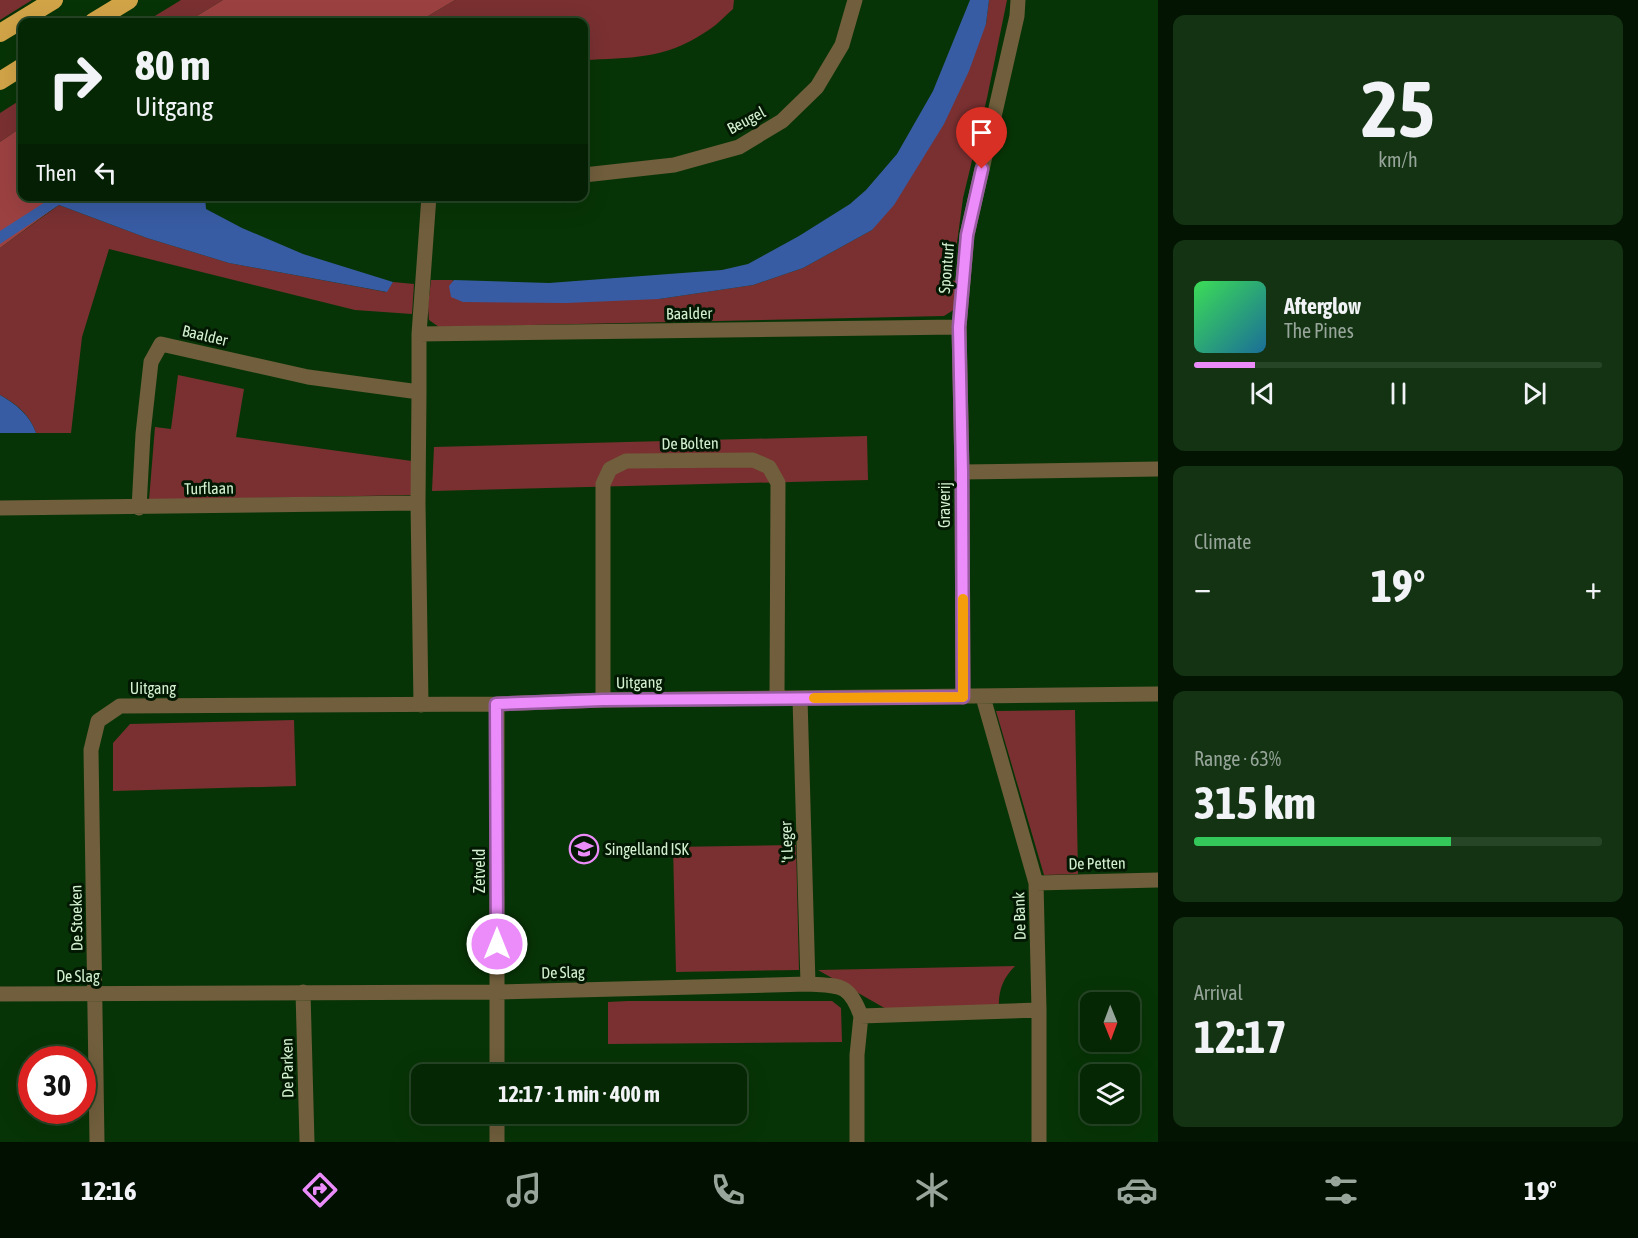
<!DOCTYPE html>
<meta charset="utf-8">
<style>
body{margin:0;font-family:"Asap Condensed",sans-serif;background:#133313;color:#f1f3f6;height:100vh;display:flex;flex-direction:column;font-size:22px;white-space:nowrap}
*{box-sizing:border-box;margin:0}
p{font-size:20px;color:#97a59a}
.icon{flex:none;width:33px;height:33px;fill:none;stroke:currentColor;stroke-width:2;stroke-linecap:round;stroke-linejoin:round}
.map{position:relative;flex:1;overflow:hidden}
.drawer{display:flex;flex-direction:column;gap:15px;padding:15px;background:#031502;width:480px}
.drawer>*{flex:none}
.top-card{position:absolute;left:18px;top:18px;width:570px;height:183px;border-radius:12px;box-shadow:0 6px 24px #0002,0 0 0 2px #264426;background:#052704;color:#f1f3f6;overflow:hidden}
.needle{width:39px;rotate:179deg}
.buttons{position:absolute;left:1080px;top:992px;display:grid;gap:12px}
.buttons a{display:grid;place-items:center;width:60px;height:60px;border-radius:12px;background:#052704;box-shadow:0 6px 24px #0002,0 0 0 2px #264426;font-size:30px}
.speed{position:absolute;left:18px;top:1046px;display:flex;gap:12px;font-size:30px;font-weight:700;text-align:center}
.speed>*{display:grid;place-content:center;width:78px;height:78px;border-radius:50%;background:#052704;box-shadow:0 6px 24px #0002,0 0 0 2px #264426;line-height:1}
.speed .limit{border:9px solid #d22;background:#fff;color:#111}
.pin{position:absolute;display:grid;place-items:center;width:51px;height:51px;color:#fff;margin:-62px -26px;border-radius:50% 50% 50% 0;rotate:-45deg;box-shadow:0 0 6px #0007}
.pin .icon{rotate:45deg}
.me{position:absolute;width:66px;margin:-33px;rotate:0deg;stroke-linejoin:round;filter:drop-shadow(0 0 4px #0008)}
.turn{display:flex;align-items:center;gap:21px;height:126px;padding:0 18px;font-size:27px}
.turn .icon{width:78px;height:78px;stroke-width:2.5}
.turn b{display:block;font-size:42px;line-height:51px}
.then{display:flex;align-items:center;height:57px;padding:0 18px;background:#0003;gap:12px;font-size:22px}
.big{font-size:45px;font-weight:700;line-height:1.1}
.drawer .tile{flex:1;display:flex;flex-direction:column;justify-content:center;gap:9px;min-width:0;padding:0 21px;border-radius:12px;background:#133313}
.drawer .dial{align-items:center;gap:0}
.dial b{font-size:78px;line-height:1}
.song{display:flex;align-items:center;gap:18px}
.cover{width:72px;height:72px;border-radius:9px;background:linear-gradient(135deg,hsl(130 70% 55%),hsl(200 70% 35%))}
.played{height:6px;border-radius:3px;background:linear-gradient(90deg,#ec8cfa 15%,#264426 15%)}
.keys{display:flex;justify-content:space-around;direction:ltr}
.heat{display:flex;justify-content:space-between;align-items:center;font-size:33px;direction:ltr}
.charge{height:9px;border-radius:4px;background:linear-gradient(90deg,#34c759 63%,#264426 0)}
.trip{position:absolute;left:411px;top:1064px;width:336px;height:60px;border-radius:12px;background:#052704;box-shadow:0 6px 24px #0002,0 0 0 2px #264426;font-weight:700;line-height:60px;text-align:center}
.tab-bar{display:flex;height:96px;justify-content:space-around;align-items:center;background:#021002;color:#97a59a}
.tab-bar .icon{width:42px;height:42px}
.tab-bar .on{color:#ec8cfa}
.tab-bar b{font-size:27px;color:#f1f3f6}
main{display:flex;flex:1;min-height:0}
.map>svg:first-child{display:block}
.green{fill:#7a3031}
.forest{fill:#9c4142}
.water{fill:#385ca3}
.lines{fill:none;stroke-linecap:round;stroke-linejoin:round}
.minor{stroke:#705e3c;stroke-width:15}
.motorway{stroke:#d2a448;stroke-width:18}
.route-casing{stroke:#995ba2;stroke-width:15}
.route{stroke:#ec8cfa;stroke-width:10}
.slow{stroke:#f59e0b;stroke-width:10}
.labels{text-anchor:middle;stroke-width:6;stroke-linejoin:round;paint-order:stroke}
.street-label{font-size:16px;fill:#d3f1d0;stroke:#031802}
.poi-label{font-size:16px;fill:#d3f1d0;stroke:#031802;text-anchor:start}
</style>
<main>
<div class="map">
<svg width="1158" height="1142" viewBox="0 0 1158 1142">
<rect width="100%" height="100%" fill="#073406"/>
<path class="green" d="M0,0H32L0,20Z
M181,0H223L187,22H145Z
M455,0H734L733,9C724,17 715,27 704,33C665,59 629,58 584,60V22H418Z
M989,0H1007L987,98L963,198L952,280L956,281L955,309L944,316L439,327L429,320L428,306L431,280H454L452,281L659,299L753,285L803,268L872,230L986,24Z
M22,99V127L0,142V113Z
M59,205L147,238L229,263L386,292L393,282L414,284L412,314L355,310L109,249L82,337L71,433H36C30,415 17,404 0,395V248Z
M178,375L244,389L236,437L412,461L413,495L149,500L155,427L171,429Z
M867,436L868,480L432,491L434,447Z
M1075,710L1078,874L1044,875L996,711Z
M294,720L296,786L113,791V743L130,724Z
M796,845L799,970L676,972L673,847Z
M1015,966C1003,978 998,991 999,1008L888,1010L818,970Z
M628,1001H832L841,1008L842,1042L608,1044V1002Z"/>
<path class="forest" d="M223,0H455L418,22H187Z
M22,127V196L205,197H69L0,248V142Z"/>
<path class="water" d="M970,0H989L986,24L969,71L944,124L894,205L872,230L803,268L753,285L659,299L566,303L463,302L451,297L449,286L454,280L549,283L722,270L748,264L799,236L850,204L866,190L897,154L933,91Z
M53,197H205L206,209L242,228L303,254L393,282L387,292L229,263L147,238L59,205L0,244V231Z
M0,395C16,404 30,415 36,433H0Z"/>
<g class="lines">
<path class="minor" d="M584,175L674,165L739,147L782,121L817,87L842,45L855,0
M419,334L959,327
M419,392L418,503L421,705
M962,472L1158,469
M0,508L418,503
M139,508L143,434L151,362L161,344L308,377L419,392V334L429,196
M963,697L962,472L959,327L967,235L1017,16L1018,0
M983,697L1036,883L1039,1010V1142
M800,698L808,984
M603,700V484L610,469L626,461L753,460L769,467L778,483L777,698
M497,704V1074
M1036,883L1158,880
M303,992L307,1142
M0,994L497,992L808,984C840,986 849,983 861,1016L1039,1010
M97,1142L91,750L98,721L120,706L497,704L603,700L1158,694
M497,1142V1113
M857,1142V1055L861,1016"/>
<path class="motorway" d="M93,22L129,0
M0,33L54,0
M0,81L22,67"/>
</g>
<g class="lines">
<g class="route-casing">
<path id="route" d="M497,944L496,704L603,700L963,697L962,472L959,327L967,235L982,169"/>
</g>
<use href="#route" class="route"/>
<path class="slow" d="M814,698L963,697V599"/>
</g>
<defs>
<g id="school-ring" transform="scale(1.5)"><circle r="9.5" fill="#031802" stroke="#ec8cfa" stroke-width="1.5"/><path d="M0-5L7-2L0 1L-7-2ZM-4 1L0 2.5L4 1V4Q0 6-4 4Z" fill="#ec8cfa"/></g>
</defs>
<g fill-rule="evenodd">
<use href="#school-ring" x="584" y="849"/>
</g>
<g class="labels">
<g class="street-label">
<text transform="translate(746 120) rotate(-28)" y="6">Beugel</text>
<text transform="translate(946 268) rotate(-85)" y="6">Sponturf</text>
<text transform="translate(689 313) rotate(-1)" y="6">Baalder</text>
<text transform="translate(205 335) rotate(13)" y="6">Baalder</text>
<text transform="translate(690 443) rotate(-1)" y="6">De Bolten</text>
<text transform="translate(209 488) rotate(-1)" y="6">Turflaan</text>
<text transform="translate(944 505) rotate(-90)" y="6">Graverij</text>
<text transform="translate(639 682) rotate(-1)" y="6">Uitgang</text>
<text x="153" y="694">Uitgang</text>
<text transform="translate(786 842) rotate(-92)" y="6">'t Leger</text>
<text transform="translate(1097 863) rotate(-1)" y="6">De Petten</text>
<text transform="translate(479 871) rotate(-90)" y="6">Zetveld</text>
<text transform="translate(1019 916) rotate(-92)" y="6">De Bank</text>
<text transform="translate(76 918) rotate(-91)" y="6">De Stoeken</text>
<text transform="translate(563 972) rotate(-1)" y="6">De Slag</text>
<text x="78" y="982">De Slag</text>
<text transform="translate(287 1068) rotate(-91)" y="6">De Parken</text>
</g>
<g class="poi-label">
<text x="605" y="855">Singelland ISK</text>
</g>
</g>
</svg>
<div class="buttons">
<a><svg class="needle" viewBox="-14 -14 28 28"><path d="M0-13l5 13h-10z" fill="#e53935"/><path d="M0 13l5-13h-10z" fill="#97a59a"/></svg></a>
<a><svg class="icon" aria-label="layers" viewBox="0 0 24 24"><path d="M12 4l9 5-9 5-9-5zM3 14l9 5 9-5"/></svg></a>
</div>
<div class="speed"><div class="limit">30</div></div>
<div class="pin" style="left:982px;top:169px;background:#d93025"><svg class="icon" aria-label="arrive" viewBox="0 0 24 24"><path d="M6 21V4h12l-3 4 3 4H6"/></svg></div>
<svg class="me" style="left:497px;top:944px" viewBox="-20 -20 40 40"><circle r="17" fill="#ec8cfa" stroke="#fff" stroke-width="3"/><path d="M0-11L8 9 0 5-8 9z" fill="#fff"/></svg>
<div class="trip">12:17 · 1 min · 400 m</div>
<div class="top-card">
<div class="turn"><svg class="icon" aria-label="right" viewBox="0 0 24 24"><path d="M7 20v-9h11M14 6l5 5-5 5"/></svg><div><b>80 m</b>Uitgang</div></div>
<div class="then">Then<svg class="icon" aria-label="left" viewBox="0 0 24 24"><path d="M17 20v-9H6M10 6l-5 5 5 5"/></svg></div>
</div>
</div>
<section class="drawer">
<div class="tile dial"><b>25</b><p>km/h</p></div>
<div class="tile">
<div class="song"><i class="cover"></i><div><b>Afterglow</b><p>The Pines</p></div></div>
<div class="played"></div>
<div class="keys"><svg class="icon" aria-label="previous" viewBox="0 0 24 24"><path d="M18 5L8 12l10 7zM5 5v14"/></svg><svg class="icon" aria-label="pause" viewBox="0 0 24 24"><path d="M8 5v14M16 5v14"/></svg><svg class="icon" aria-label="next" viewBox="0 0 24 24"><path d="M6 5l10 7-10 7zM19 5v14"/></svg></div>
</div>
<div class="tile"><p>Climate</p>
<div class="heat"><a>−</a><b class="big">19°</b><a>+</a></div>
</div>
<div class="tile"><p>Range · 63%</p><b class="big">315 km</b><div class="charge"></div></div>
<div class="tile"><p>Arrival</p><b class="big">12:17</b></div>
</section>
</main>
<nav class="tab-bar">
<b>12:16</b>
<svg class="icon on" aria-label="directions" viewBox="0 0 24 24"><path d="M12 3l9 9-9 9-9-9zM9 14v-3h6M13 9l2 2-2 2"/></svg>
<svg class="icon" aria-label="music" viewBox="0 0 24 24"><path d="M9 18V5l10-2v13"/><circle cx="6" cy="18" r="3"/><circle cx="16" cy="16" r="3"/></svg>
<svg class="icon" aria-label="phone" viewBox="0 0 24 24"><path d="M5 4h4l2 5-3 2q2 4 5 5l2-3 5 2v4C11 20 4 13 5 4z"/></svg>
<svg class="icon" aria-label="climate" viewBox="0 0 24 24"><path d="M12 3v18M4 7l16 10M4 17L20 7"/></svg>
<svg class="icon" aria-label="car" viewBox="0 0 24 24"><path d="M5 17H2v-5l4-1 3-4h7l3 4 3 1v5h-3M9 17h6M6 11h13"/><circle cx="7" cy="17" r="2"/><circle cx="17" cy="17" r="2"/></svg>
<svg class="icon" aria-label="filters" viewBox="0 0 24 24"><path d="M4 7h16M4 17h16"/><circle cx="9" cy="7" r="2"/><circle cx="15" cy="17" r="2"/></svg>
<b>19°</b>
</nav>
